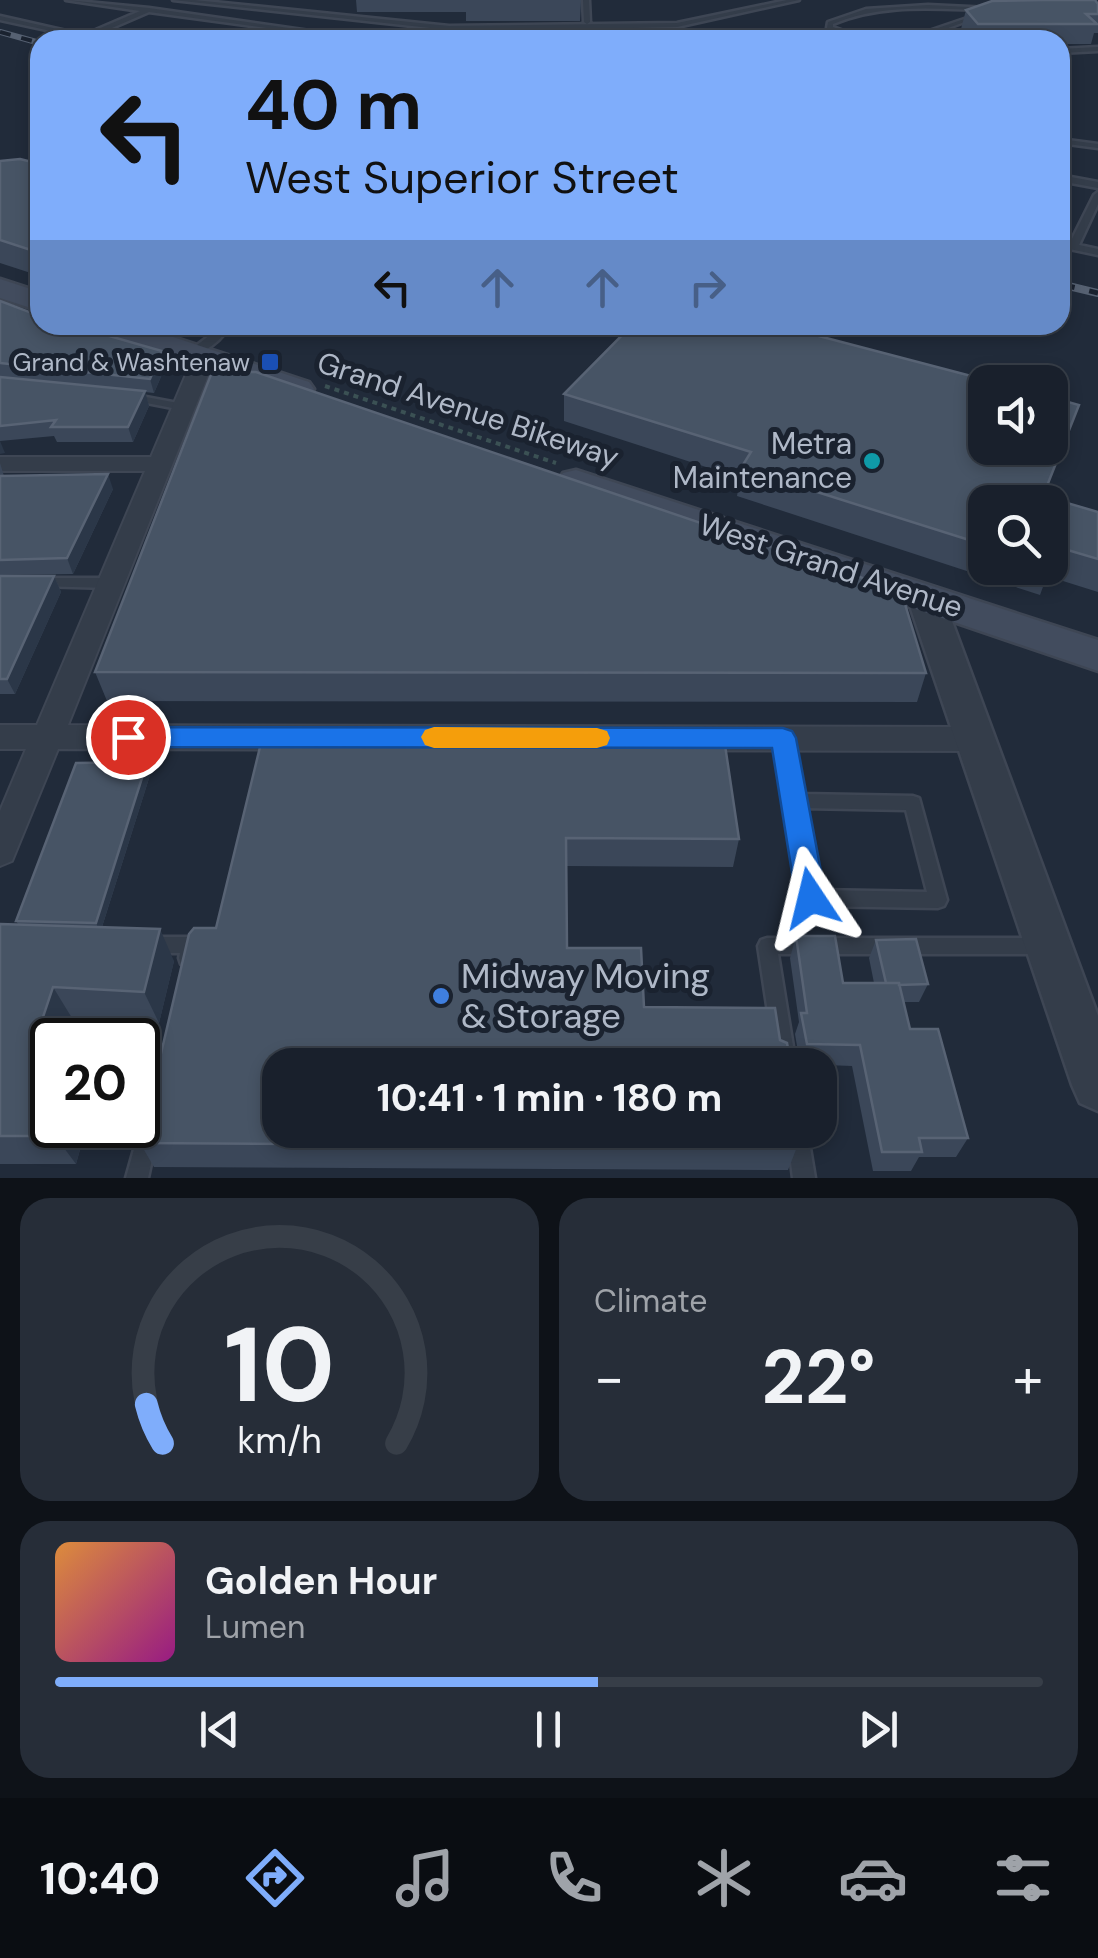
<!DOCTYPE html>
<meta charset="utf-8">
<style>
body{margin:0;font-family:"DM Sans",sans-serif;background:#262d38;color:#f1f3f6;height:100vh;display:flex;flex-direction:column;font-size:38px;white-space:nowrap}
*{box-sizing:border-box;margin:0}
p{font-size:32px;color:#9fa3a9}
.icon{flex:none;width:55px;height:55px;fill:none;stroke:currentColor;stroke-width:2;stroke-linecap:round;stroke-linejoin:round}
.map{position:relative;height:1178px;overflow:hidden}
.panel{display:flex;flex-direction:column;gap:20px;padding:20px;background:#0e1218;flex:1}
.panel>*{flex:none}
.top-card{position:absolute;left:30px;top:30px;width:1040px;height:305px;border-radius:30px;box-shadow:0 5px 15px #0003,0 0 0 2px #373e48;background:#7fadfb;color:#111;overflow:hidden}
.fabs{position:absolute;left:968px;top:365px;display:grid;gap:20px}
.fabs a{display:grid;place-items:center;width:100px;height:100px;border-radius:20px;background:#19202c;box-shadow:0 5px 15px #0003,0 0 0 2px #373e48;font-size:50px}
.speed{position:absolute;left:30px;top:1018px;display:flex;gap:20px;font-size:50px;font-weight:700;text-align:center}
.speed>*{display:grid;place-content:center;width:130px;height:130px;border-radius:50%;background:#19202c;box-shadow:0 5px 15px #0003,0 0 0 2px #373e48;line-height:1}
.speed .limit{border:5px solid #111;border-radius:15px;background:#fff;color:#111}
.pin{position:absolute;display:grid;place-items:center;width:85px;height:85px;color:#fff;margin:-42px;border:5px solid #fff;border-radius:50%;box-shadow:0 2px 10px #0007}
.me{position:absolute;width:110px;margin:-55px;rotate:350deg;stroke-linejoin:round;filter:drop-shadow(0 0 8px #0008)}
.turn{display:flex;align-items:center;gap:35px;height:210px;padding:0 50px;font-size:45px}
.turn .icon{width:130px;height:130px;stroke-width:2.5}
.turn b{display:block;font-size:70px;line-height:85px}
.lanes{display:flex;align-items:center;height:95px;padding:0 50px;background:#0003;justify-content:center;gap:50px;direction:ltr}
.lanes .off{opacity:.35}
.big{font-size:75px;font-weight:700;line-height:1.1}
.panel .widget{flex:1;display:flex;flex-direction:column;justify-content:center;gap:15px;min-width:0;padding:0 35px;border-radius:30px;background:#262d38}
.panel .dial{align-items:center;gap:0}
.dial svg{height:260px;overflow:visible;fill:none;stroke:#373e48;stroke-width:7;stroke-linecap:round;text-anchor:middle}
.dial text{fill:#f1f3f6;stroke:none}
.song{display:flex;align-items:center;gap:30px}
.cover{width:120px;height:120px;border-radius:15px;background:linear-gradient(135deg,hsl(30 70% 55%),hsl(310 70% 35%))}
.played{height:10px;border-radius:5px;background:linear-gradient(90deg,#7fadfb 55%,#373e48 55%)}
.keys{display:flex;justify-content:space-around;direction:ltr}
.heat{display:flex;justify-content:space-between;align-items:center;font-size:55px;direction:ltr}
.panel .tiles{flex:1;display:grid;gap:20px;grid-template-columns:1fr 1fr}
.widget:last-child{grid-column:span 2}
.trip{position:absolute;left:262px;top:1048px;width:575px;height:100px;border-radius:30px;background:#19202c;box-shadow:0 5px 15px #0003,0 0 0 2px #373e48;font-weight:700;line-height:100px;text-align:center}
.tabs{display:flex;height:160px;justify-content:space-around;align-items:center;background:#0a0d12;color:#9fa3a9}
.tabs .icon{width:70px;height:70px}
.tabs .active{color:#7fadfb}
.tabs b{font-size:45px;color:#f1f3f6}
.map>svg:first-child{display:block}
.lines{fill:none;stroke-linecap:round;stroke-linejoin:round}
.service-casing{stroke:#3e4654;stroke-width:5}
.minor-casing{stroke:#3e4654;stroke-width:4}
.tertiary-casing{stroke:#3e4654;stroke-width:5}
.secondary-casing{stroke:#3e4654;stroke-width:5}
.path{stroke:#3b5154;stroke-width:4;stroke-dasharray:5 5;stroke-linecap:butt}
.service{fill:#343d4a;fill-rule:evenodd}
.minor{fill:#343d4a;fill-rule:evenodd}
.tertiary{fill:#343d4a;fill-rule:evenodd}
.secondary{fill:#424c5e;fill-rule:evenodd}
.rail-far1-casing{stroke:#566172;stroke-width:6}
.rail-casing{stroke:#566172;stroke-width:8}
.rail-far1{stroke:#1a222f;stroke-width:4;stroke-dasharray:11;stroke-linecap:butt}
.rail{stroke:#1a222f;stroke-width:5;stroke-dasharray:15;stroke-linecap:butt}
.wall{fill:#3b4759;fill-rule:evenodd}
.shaded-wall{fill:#2b3748}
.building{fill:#475465;stroke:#586374;stroke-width:2.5}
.route{fill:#1a73e8;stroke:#114b97;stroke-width:2.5}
.slow{fill:#f59e0b}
.transit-dot{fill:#1a4fb4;stroke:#1a222f;stroke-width:4}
.culture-dot{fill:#0f9aa8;stroke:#1a222f;stroke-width:4}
.shop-dot{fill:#3f7fe0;stroke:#1a222f;stroke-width:4}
.labels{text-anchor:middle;stroke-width:10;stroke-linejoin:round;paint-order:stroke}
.far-poi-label{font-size:25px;fill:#afb8c7;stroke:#1a222f;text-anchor:end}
.street-label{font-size:30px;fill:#afb8c7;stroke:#1a222f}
.poi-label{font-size:30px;fill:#afb8c7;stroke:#1a222f;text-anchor:end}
.near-poi-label{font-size:35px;fill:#afb8c7;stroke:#1a222f;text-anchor:start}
</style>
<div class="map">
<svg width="1098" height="1178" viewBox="0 0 1098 1178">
<rect width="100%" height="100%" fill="#212b3a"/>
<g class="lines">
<g class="service-casing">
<path id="service" d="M66,0L149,8L373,40H355L149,12L91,37L93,40L0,20V16L84,35L140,11Z
M173,0H194L449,26L677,23L787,0H799L677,27L545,30H449Z
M583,0H589L590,22L587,24L584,22Z
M928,5L990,8L987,10C935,9 882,3 833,24V27L852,34L917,35L976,15L981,16L918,39L851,38L827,28L828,22L866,9Z
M1098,47V51L1060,53V49Z
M1060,139L1098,144V148L1060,143Z
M1060,175L1098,182V188L1060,181Z
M1098,192V204L1079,245L1098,249V255L1060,247V241L1070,243L1094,195Z
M219,325H229C225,338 202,356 188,356V352L218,329Z
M130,394L183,404L189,407L183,410L126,399L124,397Z
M41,578H111L118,583L111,588L36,586L34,583L36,580Z
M783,732L789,734L791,738L801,794L913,796L919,798L947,900L944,906L938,908L811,906L805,904L775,738L777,734ZM804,808L906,810L927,892L818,890Z
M151,937H191L197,939L200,945L195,964L188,967L181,964L179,958L180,953H151L145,951L142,945L145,939Z
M767,938H1043L1049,940L1052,946L1049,952L1043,954H778L796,1065H776L758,946L761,940Z
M147,1125L154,1128L157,1135L148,1178H126L140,1128Z
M787,1130H807L815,1178H793Z"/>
</g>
<g class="minor-casing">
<path id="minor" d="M204,352L215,358L68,725L974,727L985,730L990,739L985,748L974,751L58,749L12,861L0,866V811L26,749H0V725H37L145,471H0V457H151L193,358Z"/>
</g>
<g class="tertiary-casing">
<path id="tertiary" d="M925,585L937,588L943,597L1098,1016V1111L1080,1103L1072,1085L907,597L913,588Z"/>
</g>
<g class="secondary-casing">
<path id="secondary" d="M0,279L40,292V311L0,298Z
M92,325H137L309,382L314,389L309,396H287L96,331Z
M576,470L1098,640V671L563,489L558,481L563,473Z"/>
</g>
<path class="path" d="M325,386L556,463"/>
<use href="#service" class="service"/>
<use href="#minor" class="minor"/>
<use href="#tertiary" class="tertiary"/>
<use href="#secondary" class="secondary"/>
<g class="rail-far1-casing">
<path id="rail-far1" d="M0,32L40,43"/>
</g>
<g class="rail-casing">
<path id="rail" d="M1060,284L1098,293"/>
</g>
<use href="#rail-far1" class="rail-far1"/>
<use href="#rail" class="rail"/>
</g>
<path class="wall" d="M356,0H581L580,21H466V12H357Z
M999,0H1095L1098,4V33H1094L1091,44H1060V40H970L961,29L966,10L1013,1Z
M0,161L40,164V276L0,263Z
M0,301L166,365L154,393L145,392L149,406L133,442H57L54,436L0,441Z
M564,394L1043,496L1098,512V592L1047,576L1040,595L737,496L740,478L564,421ZM985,502H1050V568H985Z
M0,463L4,476L113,489L73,574L0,575Z
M0,576H54L61,592L15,694H0Z
M95,672L926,673L917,702L107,701Z
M261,743L739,839L733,867L566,866L280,1065L797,1147L788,1170L154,1167L140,1143L216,928Z
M151,772L102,927L174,961L159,1023L72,1018L66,1037L133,1032L137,1040H52V1125H135L130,1146H81L76,1164H0V924H18L16,921Z
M796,936L843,983H874L869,958L876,940L928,984L919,1002H903L910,1029L968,1138L956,1157H919L911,1171H873L852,1066L800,1064L795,1034L799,1022L790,958Z"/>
<path class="shaded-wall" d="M162,351L166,365L154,393L150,379Z
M145,391L149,406L133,442L128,427Z
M0,441L5,453L0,454Z
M108,474L113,489L73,574L67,558Z
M54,576L61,592L15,694L7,679Z
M147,762L151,772L100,933L96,923Z
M160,929L174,961L159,1023L144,992Z
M53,987L72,1018L65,1040L36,1038Z
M138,1040L150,1063L138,1114Z
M58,1125H66L81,1146L76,1164L55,1136Z
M116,1125H135L130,1146Z"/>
<path class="building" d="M1043,0H1095L1098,4V14H1086L1097,24H978L966,10L992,1Z
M20,159L40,164V253L0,240V161Z
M0,301L40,316V325H71L162,351L150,379L0,363Z
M632,325H777L994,382H985V448H1050V397L1079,405L1043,496L1098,512V559L1054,546L1052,566L1050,565V502H985V545L741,468L751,452L564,394Z
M212,372H256L901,591L926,673L95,672Z
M0,377L145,391L128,427H51L56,420L0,426Z
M108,474L67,558L0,560V476Z
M0,576H54L7,679H0Z
M261,743L725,745L739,839L566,838L567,948H641L644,1007L775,1008L780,1040L787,1043L791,1065H280V1130H795L797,1147L140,1143L189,934L194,928H216Z
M147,762L96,923L16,921L76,763Z
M0,924L160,929L144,992L53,987L36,1038L133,1032L131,1040H52V1125H58L55,1136H0Z
M796,936H835L843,983H899L910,1029H938L968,1138H919L922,1152H882L860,1045L807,1044L801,1013H807Z
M916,939L928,984L899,985V983H886L876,940Z"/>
<path class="route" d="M128,727L783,728L792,731L796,738L826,898L821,907L811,911L801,907L796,898L772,748L128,747L119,744L115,737L119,730Z"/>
<path class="slow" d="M434,727L597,728L607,731L610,738L607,745L597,748H434L425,745L421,737L425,730Z"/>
<rect class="transit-dot" x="260" y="352" width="20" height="20" rx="5"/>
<circle class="culture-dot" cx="872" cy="461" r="10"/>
<circle class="shop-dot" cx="441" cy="996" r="10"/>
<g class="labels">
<g class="far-poi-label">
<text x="250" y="371">Grand &amp; Washtenaw</text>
</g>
<g class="street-label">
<text transform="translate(468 410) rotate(18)" y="10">Grand Avenue Bikeway</text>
<text transform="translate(831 566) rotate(18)" y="10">West Grand Avenue</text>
</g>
<g class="poi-label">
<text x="852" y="454">Metra<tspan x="852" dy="34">Maintenance</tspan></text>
</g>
<g class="near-poi-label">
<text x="461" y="988">Midway Moving<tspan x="461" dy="40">&amp; Storage</tspan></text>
</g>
</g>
</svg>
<div class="fabs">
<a><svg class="icon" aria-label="sound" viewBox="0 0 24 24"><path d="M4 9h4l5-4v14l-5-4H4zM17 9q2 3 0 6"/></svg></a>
<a><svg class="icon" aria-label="search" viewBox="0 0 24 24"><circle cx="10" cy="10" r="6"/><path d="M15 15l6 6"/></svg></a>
</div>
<div class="speed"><div class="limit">20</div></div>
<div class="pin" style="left:128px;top:737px;background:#d93025"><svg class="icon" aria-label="arrive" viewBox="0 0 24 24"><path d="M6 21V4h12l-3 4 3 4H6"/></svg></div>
<svg class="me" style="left:811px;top:898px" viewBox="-20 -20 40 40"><path d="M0-17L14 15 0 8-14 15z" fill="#1a73e8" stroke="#fff" stroke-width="4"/></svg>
<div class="trip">10:41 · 1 min · 180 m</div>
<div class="top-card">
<div class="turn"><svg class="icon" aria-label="left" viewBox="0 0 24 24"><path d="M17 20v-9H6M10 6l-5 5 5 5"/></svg><div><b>40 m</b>West Superior Street</div></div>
<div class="lanes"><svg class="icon" aria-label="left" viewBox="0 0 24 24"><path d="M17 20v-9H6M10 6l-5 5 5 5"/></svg><svg class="icon off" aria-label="ahead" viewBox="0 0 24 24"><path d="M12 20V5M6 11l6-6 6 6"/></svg><svg class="icon off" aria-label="ahead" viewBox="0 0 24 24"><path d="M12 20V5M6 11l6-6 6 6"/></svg><svg class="icon off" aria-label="right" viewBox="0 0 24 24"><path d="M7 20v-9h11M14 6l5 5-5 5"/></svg></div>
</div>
</div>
<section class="panel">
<div class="tiles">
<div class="widget dial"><svg viewBox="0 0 100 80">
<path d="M14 69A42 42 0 1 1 86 69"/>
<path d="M14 69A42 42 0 0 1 9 57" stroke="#7fadfb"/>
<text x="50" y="56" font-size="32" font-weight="700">10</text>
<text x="50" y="72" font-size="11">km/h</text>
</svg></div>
<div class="widget"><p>Climate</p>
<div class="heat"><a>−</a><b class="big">22°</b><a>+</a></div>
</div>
<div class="widget">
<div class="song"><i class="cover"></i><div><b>Golden Hour</b><p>Lumen</p></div></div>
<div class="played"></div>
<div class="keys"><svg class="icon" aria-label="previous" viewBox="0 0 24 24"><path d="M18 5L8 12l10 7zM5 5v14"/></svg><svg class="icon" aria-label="pause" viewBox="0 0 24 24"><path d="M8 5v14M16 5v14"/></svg><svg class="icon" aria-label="next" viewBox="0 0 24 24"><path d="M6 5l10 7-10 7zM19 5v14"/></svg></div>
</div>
</div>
</section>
<nav class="tabs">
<b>10:40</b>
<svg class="icon active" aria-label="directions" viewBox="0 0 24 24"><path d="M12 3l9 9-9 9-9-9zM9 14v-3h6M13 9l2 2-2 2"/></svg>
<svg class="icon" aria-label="music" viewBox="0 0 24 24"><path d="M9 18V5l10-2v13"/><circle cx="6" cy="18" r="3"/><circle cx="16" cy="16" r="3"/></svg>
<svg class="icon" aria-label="phone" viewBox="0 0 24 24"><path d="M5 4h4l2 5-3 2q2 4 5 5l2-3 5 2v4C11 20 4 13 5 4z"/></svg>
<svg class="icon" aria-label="climate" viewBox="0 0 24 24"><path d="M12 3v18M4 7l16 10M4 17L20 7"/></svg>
<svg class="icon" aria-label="car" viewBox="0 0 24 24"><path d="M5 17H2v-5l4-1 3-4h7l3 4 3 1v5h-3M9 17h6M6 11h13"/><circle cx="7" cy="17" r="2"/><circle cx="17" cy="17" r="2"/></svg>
<svg class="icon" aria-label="filters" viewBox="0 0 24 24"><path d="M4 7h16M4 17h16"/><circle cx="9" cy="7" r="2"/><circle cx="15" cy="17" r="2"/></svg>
</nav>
